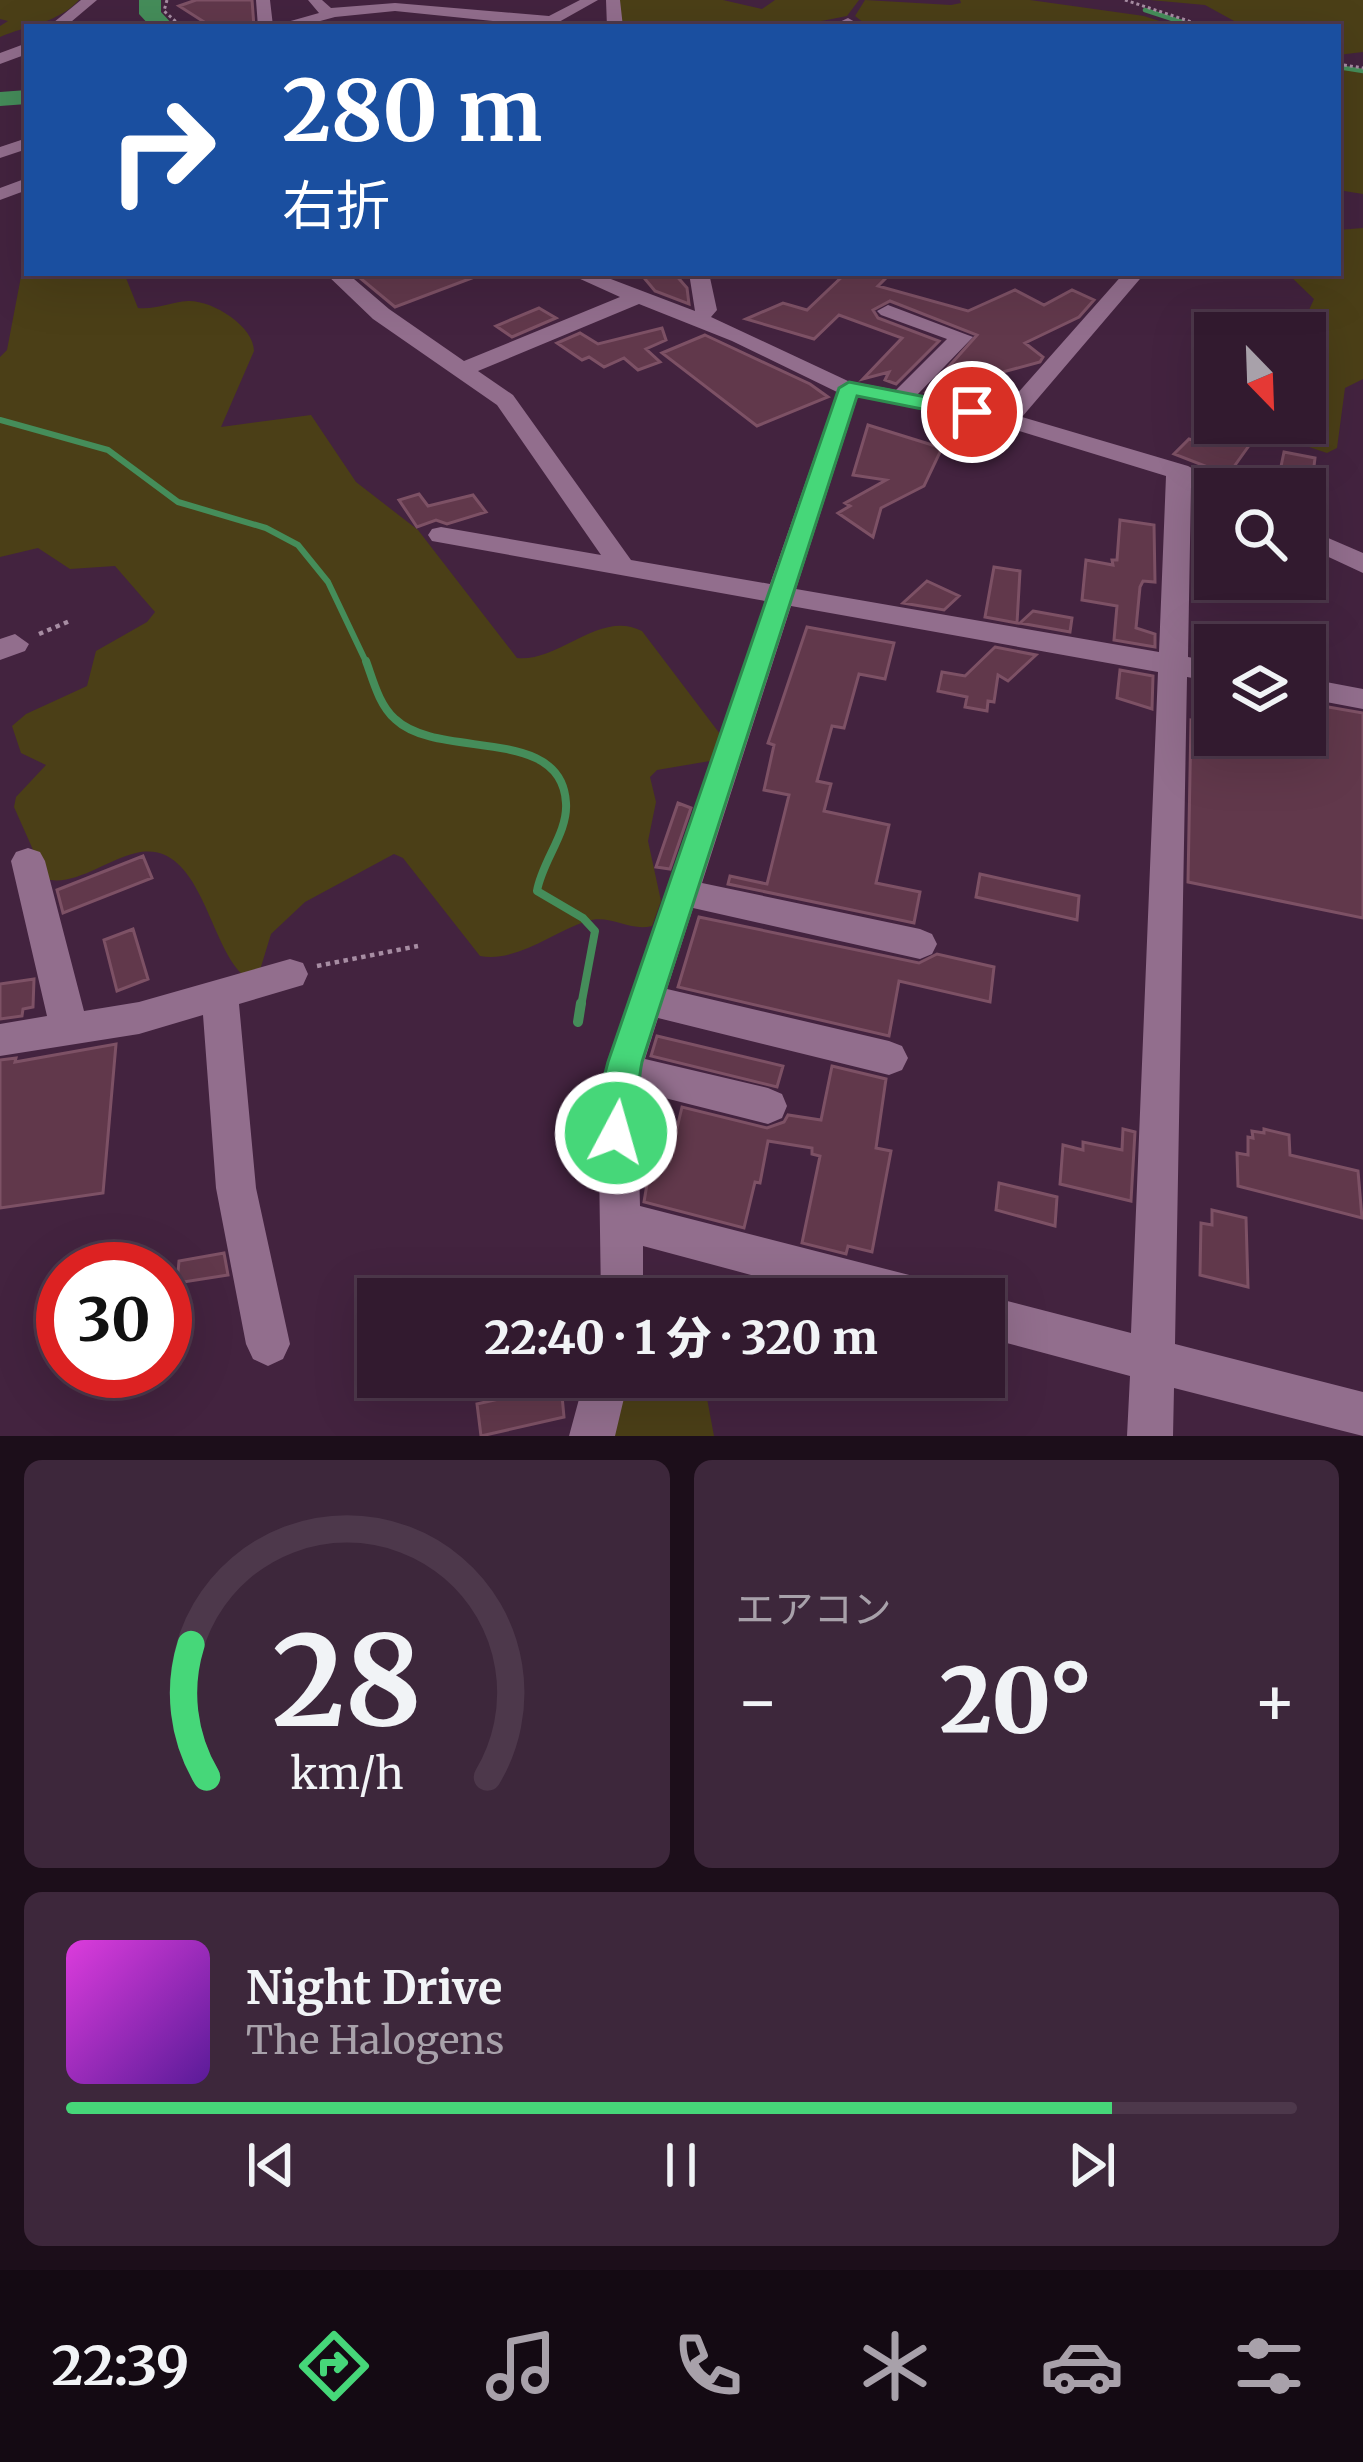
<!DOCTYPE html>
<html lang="ja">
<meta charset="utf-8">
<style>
body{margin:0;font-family:Merriweather,"Noto Sans JP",serif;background:#3d273b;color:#f1f3f6;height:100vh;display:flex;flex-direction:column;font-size:45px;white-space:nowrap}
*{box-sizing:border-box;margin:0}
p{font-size:39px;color:#a8a1aa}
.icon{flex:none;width:66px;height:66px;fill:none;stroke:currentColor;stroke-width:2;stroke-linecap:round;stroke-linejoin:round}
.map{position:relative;height:1436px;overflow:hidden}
.details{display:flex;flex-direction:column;gap:24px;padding:24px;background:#1c0e1a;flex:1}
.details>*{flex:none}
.hud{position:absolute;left:24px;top:24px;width:1317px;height:252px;border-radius:0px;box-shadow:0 12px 48px #0002,0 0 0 3px #4d384b;background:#1a4fa0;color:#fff;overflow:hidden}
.needle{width:78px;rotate:157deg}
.controls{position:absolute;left:1194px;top:312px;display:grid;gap:24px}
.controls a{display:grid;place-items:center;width:132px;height:132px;border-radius:0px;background:#321a2f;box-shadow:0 12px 48px #0002,0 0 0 3px #4d384b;font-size:60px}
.speed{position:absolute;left:36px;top:1242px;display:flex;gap:24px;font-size:60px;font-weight:700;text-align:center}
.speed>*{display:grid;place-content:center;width:156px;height:156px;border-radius:50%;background:#321a2f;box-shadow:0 12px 48px #0002,0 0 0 3px #4d384b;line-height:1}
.speed .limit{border:18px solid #d22;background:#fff;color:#111}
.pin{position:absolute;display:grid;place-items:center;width:102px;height:102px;color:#fff;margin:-51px;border:6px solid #fff;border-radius:50%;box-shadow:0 3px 12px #0007}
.me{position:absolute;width:132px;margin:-66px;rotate:6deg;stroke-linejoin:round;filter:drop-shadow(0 0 9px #0008)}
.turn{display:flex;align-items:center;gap:42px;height:252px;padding:0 60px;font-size:54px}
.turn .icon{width:156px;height:156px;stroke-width:2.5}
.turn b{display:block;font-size:84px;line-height:102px}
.big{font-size:90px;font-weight:800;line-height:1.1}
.details .tile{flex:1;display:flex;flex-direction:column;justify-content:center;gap:18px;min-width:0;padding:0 42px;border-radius:18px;background:#3d273b}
.details .dial{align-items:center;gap:0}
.dial svg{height:312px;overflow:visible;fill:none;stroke:#4d384b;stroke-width:7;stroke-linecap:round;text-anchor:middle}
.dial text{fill:#f1f3f6;stroke:none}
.song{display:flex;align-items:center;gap:36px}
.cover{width:144px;height:144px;border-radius:18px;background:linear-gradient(135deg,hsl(300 70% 55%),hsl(270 70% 35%))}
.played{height:12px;border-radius:6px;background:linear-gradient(90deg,#46d779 85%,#4d384b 85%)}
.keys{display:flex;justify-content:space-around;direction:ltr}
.heat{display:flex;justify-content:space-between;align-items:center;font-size:66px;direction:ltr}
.details .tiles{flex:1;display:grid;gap:24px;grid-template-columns:1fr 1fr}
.tile:last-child{grid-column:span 2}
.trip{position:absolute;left:357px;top:1278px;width:648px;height:120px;border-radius:0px;background:#321a2f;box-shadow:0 12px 48px #0002,0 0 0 3px #4d384b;font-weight:800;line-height:120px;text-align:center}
.tabs{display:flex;height:192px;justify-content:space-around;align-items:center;background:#140a13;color:#a8a1aa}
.tabs .icon{width:84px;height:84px}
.tabs .active{color:#46d779}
.tabs b{font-size:54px;color:#f1f3f6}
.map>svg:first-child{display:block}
.green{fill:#4b3f17}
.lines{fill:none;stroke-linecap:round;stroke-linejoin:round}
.stream-far3{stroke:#458d5a;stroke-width:4.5}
.stream-far2{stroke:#458d5a;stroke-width:6}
.stream-far1{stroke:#458d5a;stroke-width:8}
.stream{stroke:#458d5a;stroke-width:10}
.river{fill:#458d5a;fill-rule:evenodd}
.building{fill:#61384b;stroke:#7d5165;stroke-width:3}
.path-far1{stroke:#a78da3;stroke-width:3;stroke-dasharray:3 3;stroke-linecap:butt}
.path{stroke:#a78da3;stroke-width:4.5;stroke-dasharray:4.5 4.5;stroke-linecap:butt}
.minor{fill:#926e8d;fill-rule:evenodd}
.route{fill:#46d779;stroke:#2e8c4f;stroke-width:3}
</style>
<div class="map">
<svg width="1363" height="1436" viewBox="0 0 1363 1436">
<rect width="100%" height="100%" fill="#43233f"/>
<path class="green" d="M0,0H79C58,23 28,25 0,37V26L8,21L0,19Z
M619,0H723L762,9L775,0H859L847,16L791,27H622Z
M865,0L951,5L961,3L960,0H1030L1144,16L1178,27L864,23L855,16Z
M1150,0H1363V52L1338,55V27H1245L1205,5Z
M1338,68L1363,73V194L1338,190Z
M1363,228V379L1345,388L1337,448L1327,453L1282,438L1264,423H1305V333H1287L1303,323L1314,299L1287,273H1338V230Z
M27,245V273H124L138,308C155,310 171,302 188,301C212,300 254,326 254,351L221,427L311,415L356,482L418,530L517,658C560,662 600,609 642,631L720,734L710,761L657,770L650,777L656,802L648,841L661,901L652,926C630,932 611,914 587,921C553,932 516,963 480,956L403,858L394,854L305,902L271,934L260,970L242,974C208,942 200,838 136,853C108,859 74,887 46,879L14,807L16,797L46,765L21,753L12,726L26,714L87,686L96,651L147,622L155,612L115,566L70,569L38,548L0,557V357L7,350Z
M637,1377H703L714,1436H607L627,1384Z"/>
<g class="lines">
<path class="stream-far3" d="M1145,10L1197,27
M1338,67L1363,71"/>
<path class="stream-far2" d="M0,420L108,450L178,502L266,528L298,545L328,582L367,664"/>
<path class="stream-far1" d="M366,661C373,680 379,705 395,719C439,761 562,724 566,803C568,833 542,861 537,891L583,918L595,931L581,1006"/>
<path class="stream" d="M578,1022L581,1003"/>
<path class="river" d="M139,0H161V12L175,27H151L139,14Z
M27,90V104L0,106V92Z"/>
</g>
<path class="building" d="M196,0H252L254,27H212L179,6Z
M354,273H480V275L395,307Z
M640,273H674L687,288L689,304L655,291Z
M846,273H891L878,286L968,311L1015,290L1044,305L1072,290L1094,300L1079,317L1025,343L1043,357L1040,362L973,380L1012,392L999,407L926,392L977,335L890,301L873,310L878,318L939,341L896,384L885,380L889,372L863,379L902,338L839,315L814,339L746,319L783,303L807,310Z
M539,308L556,318L512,337L496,326Z
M662,328L666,340L646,349L660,362L638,370L624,358L604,367L589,357L582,360L557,343L580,333L598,344Z
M705,335L810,384L828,397L757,426L662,353Z
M868,425L942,448L924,486L881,508L873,537L838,513L850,506L845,503L886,480L853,475Z
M1217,427L1253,440L1228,475L1174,454L1189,439L1202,443Z
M1284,452L1315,458L1312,483L1279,476Z
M419,494L428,506L473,495L486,512L447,524L436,520L417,527L399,500Z
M1120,520L1154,525L1155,582L1143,581L1140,587L1136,628L1155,634V647L1114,640L1117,606L1082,600L1086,560L1113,565L1112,560H1117Z
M994,567L1020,571L1017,623L985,617Z
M927,581L959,596L944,610L903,603Z
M1033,611L1072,618L1070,632L1020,623Z
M807,627L894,643L885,679L859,674L844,728L832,726L817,781L831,784L824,811L889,825L876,883L920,892L914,923L728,884L730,876L767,884L789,795L764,790L774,745L768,743Z
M995,647L1036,655L1008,681L998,675L994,702L988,701L987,711L965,707L967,697L938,691L942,672L965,676Z
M1120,670L1153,676L1152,709L1117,698Z
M1311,704L1363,713V918L1188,882L1191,720L1215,724V735H1274L1314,742Z
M678,803L691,808L670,869L656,867Z
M143,856L152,878L63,913L57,890Z
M980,874L1079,896L1077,920L976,897Z
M699,917L919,963L937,954L994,967L990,1002L899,981L889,1036L678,987Z
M133,929L148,979L117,991L104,940Z
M34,979L33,1007L23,1009L22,1016L0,1019V984Z
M657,1036L783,1066L777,1087L651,1056Z
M116,1044L103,1193L0,1208V1060L16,1058L15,1062Z
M832,1066L886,1079L876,1148L891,1151L872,1252L848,1246L846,1254L802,1243L820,1156L812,1154V1148L768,1141L760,1183L755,1182L744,1228L644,1202L657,1125L677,1128L682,1107L767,1128L784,1122L788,1115L821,1120Z
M1123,1129L1135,1132L1131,1201L1060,1184L1063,1145L1083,1150V1142L1122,1150Z
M1264,1129L1289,1135L1290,1155L1358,1171L1362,1218L1238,1186L1237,1153L1248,1155V1137L1253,1138L1252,1131L1264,1133Z
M999,1183L1057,1197L1055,1226L996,1210Z
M1212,1210L1246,1218L1248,1287L1200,1275L1201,1223L1212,1225Z
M224,1253L228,1275L177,1283L179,1261Z
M561,1385L564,1417L481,1436L477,1404Z"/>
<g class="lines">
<path class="path-far1" d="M167,0L164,11L182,27
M1125,0L1207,27
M1338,64L1363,68"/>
<path class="path" d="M39,634L72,620
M317,966L418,946"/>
<path class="minor" d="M81,0H97L65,27H48Z
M256,0H270L273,26L319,13L308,0H322L331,8L395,3L549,16L580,0H598L550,27L395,11L335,17L298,27H258Z
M606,0H620L623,27H607Z
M848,18L855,22L853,25L829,27Z
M27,43V54L0,64V53Z
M27,138V149L0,158V147Z
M27,178V190L0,200V188Z
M325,273H347L389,309L464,361L620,297L567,273H595L695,311L689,273H709L717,310L711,317L848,381L896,390L947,339L881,315L877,311L888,305L973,337L917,395L1001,412L1124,273H1145L1022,417L1188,466L1231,489H1215V496L1191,486L1188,657L1215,662V682L1187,677L1175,1344L1363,1392V1436L1174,1388L1173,1436H1127L1130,1376L984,1337V1299H973L984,1295L1131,1333L1158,672L791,606L702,883L920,929L932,934L937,944L932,954L920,959L693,908L667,989L889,1041L902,1046L908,1058L902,1070L889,1075L658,1018L645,1059L768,1088L782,1094L787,1106L782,1118L768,1124L637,1091L640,1206L921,1278L936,1284L942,1299H841L643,1246V1299H601L598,1097L765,601L432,541L428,535L432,529L441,527L601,555L497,405L373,319ZM639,304L732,341L837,392L770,584L631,560L513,395L478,371ZM858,396L1003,426L1166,476L1159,652L796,589Z
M1305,528L1363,553V573L1305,546Z
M15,634L29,644L25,651L0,660V639Z
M1305,678L1363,689V709L1305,698Z
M28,848L40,852L45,861L84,1011L139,1002L290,959L303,963L308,974L303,985L239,1004L256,1188L290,1344L283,1359L268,1366L253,1359L246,1344L216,1188L203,1015L139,1034L0,1056V1024L47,1016L11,861L16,852Z
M585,1377H629L615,1436H569Z"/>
</g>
<path class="route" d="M849,382L972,406L983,412L972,419L857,396L642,1062C636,1089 640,1121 629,1145L616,1150L604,1145C592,1119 601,1089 608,1062L839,388Z"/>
</svg>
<div class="controls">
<a><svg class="needle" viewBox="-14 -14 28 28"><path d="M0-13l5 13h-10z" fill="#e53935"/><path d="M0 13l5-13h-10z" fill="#a8a1aa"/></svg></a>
<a><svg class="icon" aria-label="search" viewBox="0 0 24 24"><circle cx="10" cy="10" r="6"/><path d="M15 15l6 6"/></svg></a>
<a><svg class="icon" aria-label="layers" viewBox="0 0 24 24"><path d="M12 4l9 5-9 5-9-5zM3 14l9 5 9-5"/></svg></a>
</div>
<div class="speed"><div class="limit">30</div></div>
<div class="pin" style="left:972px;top:412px;background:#d93025"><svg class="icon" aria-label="arrive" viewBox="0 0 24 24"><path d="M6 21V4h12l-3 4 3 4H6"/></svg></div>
<svg class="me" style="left:616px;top:1133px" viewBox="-20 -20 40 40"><circle r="17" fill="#46d779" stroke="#fff" stroke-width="3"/><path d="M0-11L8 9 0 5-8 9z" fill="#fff"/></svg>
<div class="trip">22:40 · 1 分 · 320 m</div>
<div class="hud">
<div class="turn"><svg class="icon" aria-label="right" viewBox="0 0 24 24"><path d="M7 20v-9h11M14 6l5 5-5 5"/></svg><div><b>280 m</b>右折</div></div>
</div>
</div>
<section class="details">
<div class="tiles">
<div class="tile dial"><svg viewBox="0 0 100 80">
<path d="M14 69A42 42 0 1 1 86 69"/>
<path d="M14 69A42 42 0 0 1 10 35" stroke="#46d779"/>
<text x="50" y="56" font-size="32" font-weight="700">28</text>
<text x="50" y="72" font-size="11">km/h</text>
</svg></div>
<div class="tile"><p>エアコン</p>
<div class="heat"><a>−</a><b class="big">20°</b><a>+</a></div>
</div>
<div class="tile">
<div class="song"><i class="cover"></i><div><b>Night Drive</b><p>The Halogens</p></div></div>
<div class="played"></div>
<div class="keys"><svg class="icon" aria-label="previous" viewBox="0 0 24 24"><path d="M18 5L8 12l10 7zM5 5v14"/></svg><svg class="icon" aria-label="pause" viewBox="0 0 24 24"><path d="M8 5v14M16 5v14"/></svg><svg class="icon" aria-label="next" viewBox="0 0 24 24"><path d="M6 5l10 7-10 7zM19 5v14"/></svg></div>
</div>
</div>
</section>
<nav class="tabs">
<b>22:39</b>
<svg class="icon active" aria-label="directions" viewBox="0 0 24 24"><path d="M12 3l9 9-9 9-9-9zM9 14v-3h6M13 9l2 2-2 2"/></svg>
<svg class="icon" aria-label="music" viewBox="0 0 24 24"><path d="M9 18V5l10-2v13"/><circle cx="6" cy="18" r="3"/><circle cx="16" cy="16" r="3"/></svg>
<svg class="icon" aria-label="phone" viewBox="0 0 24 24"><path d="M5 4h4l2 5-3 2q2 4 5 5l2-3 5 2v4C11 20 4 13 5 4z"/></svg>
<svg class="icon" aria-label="climate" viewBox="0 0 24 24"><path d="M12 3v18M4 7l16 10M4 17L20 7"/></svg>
<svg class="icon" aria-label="car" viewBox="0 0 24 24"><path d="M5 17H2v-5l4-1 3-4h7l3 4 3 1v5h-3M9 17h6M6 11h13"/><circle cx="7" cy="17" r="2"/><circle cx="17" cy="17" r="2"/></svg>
<svg class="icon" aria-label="filters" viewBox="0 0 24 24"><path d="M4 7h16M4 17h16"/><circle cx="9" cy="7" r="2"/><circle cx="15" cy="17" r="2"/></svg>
</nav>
